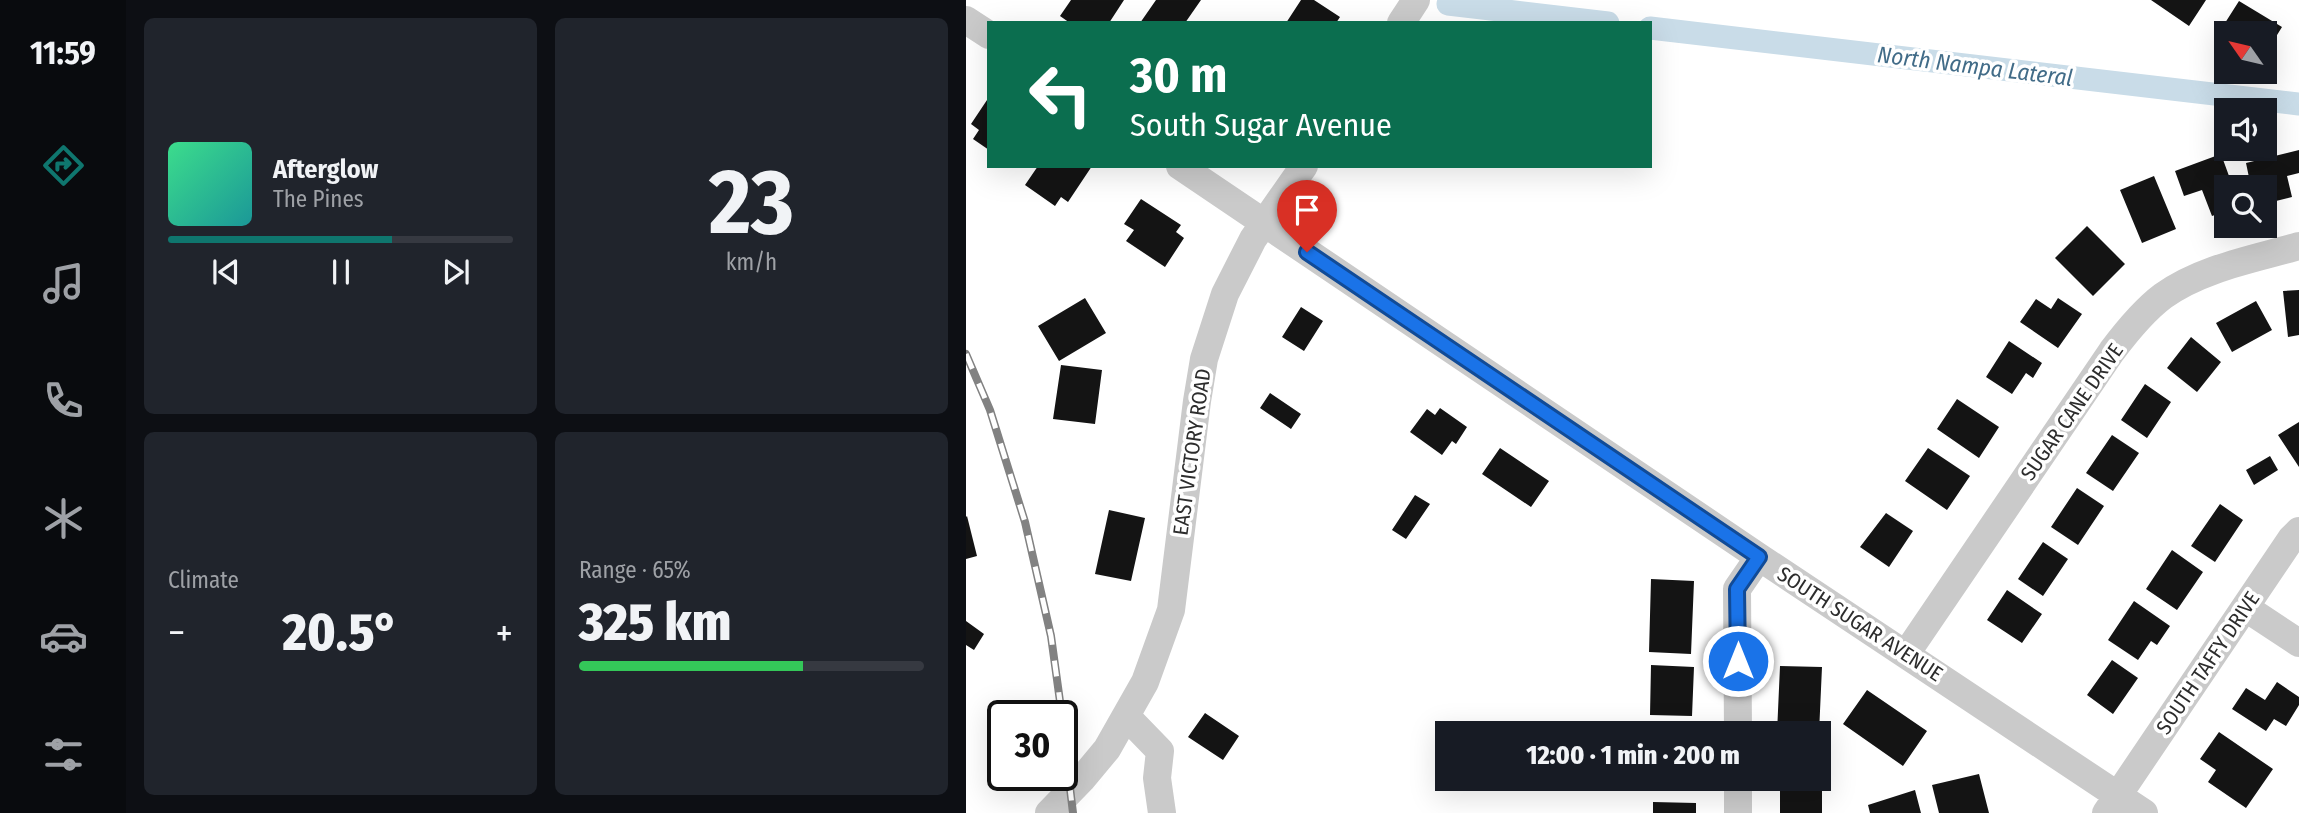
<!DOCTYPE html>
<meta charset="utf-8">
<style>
body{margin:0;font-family:"Fira Sans Condensed",sans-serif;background:#20242c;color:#f1f3f6;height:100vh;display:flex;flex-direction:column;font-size:26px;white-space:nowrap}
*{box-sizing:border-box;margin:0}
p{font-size:23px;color:#9ea1a6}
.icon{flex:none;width:38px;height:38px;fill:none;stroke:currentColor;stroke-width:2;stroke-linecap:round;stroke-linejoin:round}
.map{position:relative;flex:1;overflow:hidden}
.sheet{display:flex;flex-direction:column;gap:18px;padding:18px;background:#0d0f14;width:840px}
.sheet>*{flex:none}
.banner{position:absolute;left:21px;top:21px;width:665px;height:147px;border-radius:0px;box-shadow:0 7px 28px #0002;background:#0b6e4f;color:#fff;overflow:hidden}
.needle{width:46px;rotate:304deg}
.tools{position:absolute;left:1248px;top:21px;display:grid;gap:14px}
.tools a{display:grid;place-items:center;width:63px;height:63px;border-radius:0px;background:#171b24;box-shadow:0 7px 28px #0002;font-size:35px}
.speed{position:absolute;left:21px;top:700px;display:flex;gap:14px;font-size:35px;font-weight:700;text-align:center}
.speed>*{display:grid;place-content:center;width:91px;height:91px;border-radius:50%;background:#171b24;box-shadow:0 7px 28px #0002;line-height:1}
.speed .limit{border:4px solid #111;border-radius:10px;background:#fff;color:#111}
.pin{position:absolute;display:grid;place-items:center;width:60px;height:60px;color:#fff;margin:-72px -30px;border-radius:50% 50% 50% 0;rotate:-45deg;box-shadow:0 0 7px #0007}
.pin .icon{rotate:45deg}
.me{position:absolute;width:77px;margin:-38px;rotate:0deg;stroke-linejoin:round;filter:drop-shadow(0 0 5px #0008)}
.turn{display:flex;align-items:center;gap:24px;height:147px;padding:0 28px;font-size:32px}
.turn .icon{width:91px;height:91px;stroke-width:2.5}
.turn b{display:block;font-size:49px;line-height:60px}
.big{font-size:52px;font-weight:800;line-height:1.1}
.sheet .card{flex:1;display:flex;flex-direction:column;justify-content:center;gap:10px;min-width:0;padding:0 24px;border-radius:10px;background:#20242c}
.sheet .dial{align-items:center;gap:0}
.dial b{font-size:91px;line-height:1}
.song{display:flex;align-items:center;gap:21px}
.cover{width:84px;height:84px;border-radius:10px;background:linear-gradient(135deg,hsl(150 70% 55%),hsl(180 70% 35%))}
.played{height:7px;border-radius:4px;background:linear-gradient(90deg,#0f766e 65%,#363941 65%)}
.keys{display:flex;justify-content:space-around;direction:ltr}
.heat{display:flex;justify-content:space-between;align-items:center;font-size:38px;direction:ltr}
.charge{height:10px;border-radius:5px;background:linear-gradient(90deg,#34c759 65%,#363941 0)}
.sheet .tiles{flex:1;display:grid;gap:18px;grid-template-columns:repeat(2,1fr)}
.trip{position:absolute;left:469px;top:721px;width:396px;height:70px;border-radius:0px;background:#171b24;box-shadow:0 7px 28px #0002;font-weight:800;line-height:70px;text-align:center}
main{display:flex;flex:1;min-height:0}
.dock{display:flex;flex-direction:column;width:126px;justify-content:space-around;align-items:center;background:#090b0e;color:#9ea1a6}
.dock .icon{width:49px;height:49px}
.dock .on{color:#0f766e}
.dock b{font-size:32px;color:#f1f3f6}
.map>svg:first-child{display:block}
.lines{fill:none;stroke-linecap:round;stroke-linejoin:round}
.canal{stroke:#c9dce8;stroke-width:23}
.building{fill:#141414}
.minor{stroke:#cacaca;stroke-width:28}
.rail-casing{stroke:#828282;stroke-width:8}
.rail{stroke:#fff;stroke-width:5;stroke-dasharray:16;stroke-linecap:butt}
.route-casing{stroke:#114b97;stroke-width:18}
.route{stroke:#1a73e8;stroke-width:12}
.labels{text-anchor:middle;stroke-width:7;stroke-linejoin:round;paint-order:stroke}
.street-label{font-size:21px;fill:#2d2d2d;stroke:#fff}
.water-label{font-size:23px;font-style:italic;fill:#426c88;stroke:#fff}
</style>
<main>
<nav class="dock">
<b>11:59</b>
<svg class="icon on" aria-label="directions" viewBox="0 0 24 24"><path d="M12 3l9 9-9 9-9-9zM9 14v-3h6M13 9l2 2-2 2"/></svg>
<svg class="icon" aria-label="music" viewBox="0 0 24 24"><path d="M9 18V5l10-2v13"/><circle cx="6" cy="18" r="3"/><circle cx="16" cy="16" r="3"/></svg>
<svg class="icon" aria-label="phone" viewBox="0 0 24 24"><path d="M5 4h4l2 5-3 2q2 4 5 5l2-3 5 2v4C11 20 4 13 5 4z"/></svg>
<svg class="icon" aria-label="climate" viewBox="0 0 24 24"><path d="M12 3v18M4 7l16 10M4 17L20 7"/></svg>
<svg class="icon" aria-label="car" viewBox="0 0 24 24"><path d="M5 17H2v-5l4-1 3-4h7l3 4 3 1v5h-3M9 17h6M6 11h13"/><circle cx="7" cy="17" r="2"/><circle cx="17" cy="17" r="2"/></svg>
<svg class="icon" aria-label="filters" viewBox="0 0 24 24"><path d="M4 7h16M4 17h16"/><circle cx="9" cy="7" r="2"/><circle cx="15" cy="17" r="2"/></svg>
</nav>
<section class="sheet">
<div class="tiles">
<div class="card">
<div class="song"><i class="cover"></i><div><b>Afterglow</b><p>The Pines</p></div></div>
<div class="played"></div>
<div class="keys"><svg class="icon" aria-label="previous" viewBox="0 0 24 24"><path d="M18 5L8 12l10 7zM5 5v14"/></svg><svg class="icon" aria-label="pause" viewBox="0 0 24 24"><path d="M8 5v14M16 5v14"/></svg><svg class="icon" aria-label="next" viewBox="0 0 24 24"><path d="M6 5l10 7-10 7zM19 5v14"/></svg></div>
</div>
<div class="card dial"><b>23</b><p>km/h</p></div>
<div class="card"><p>Climate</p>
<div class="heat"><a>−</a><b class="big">20.5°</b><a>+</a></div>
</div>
<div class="card"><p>Range · 65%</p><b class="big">325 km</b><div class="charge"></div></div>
</div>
</section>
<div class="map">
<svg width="1333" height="813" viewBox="0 0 1333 813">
<rect width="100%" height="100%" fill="#fff"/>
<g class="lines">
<path class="canal" d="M482,4L642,23
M684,28L1333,104"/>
</g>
<path class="building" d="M105,0H158L143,23H104L94,16Z
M190,0H235L219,23H174Z
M335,0H348L374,17L370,23H320Z
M1185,0H1240L1223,26Z
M1273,1L1316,27L1298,56V33H1260V39L1252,34Z
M23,97V150L7,139L13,130L5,124Z
M1333,150V173L1321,176L1326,197L1298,204V187H1285L1280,163Z
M1255,154L1267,187H1260V211L1246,216L1236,190L1218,196L1209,171Z
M72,166H126L102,202L95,197L89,206L59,185Z
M1188,176L1210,229L1176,243L1154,190Z
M175,199L215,225L210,232L218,238L199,267L160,241L168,230L158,224Z
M1121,226L1159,264L1127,296L1089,258Z
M1333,290V335L1322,337L1317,291Z
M119,298L140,333L93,361L72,326Z
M1092,298L1116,314L1092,348L1054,322L1070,299L1085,309Z
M1290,301L1306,330L1266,352L1250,323Z
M335,307L357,321L338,351L316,337Z
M1225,337L1255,362L1231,392L1201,368Z
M1043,341L1076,363L1067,378L1060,373L1046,394L1020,377Z
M95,365L136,370L129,424L87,419Z
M1179,384L1205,402L1181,438L1155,420Z
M304,393L335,414L325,429L294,408Z
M991,399L1033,427L1013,458L971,429Z
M474,408L501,427L490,444L486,441L476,455L444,432L461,409L469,415Z
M1333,422V467L1312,435Z
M1146,435L1173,453L1147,491L1120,473Z
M534,448L583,481L565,507L516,474Z
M962,448L1004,476L981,510L939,481Z
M1304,456L1312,470L1288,485L1280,470Z
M1111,488L1138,506L1112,545L1085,527Z
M449,495L464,504L440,539L426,530Z
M1254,504L1277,520L1249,562L1225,546Z
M143,510L179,518L165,581L129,574Z
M920,513L947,531L923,567L894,547Z
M1,516L11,556L0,559V517Z
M1077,542L1102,559L1077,596L1052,579Z
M1206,550L1237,572L1211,610L1180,589Z
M685,579L728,581L725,654L683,652Z
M1041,590L1076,614L1056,643L1021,620Z
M1168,601L1204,626L1191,645L1185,641L1172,660L1142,640Z
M0,621L18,634L8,650L0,645Z
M1146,660L1172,678L1147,714L1121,695Z
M685,665L728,667L726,716L684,715Z
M814,666L856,667L853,733H811Z
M1311,682L1333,697V705L1320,726L1308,719L1300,731L1266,709L1280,688L1299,700Z
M901,690L961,731L937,766L877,724Z
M239,713L273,736L257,760L222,737Z
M1253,732L1307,769L1280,808L1242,782L1250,770L1234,759Z
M852,764H856V813H814V779H852Z
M1013,774L1023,813H973L966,785Z
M679,779H726L725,786L679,781Z
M949,790L955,813H904L902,805Z
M687,802L730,803V813H687Z"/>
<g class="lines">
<path class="minor" d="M0,20L23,35
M435,23L450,0
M214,166L793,557L1178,813
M1280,608L1333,643
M940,654L1146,351C1161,331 1177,311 1197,296C1236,268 1288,259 1333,246
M161,717L194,751L191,778L196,813
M772,733L771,589L793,557
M772,779V813
M83,813L116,779L141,749L179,682L205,610L231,401L238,359L259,294L287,239L338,166
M1140,813L1325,539L1333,531"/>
<g class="rail-casing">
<path id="rail" d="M0,354L24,410L59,522L85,636L96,716
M96,721L107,813"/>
</g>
<use href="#rail" class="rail"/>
</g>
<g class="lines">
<g class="route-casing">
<path id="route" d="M341,252L793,557L771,589L772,661"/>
</g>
<use href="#route" class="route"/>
</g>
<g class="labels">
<g class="street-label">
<text transform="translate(1106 412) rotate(-55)" y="7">SUGAR CANE DRIVE</text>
<text transform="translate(226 452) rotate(-82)" y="7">EAST VICTORY ROAD</text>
<text transform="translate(894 624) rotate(33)" y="7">SOUTH SUGAR AVENUE</text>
<text transform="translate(1242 663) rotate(-56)" y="7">SOUTH TAFFY DRIVE</text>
</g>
<g class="water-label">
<text transform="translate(1009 66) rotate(7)" y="8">North Nampa Lateral</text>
</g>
</g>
</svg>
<div class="tools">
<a><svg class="needle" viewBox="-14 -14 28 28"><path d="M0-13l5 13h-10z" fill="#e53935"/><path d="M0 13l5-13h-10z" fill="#9ea1a6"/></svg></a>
<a><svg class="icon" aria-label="sound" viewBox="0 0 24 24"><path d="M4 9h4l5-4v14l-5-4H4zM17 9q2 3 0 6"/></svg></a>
<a><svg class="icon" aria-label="search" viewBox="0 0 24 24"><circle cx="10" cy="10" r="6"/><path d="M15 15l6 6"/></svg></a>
</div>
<div class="speed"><div class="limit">30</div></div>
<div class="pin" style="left:341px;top:252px;background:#d93025"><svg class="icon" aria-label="arrive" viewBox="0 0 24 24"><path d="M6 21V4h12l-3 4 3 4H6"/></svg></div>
<svg class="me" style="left:772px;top:661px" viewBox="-20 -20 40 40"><circle r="17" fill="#1a73e8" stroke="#fff" stroke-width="3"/><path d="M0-11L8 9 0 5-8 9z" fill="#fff"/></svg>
<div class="trip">12:00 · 1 min · 200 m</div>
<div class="banner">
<div class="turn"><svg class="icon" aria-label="left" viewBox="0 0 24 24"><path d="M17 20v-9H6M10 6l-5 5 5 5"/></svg><div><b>30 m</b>South Sugar Avenue</div></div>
</div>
</div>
</main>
